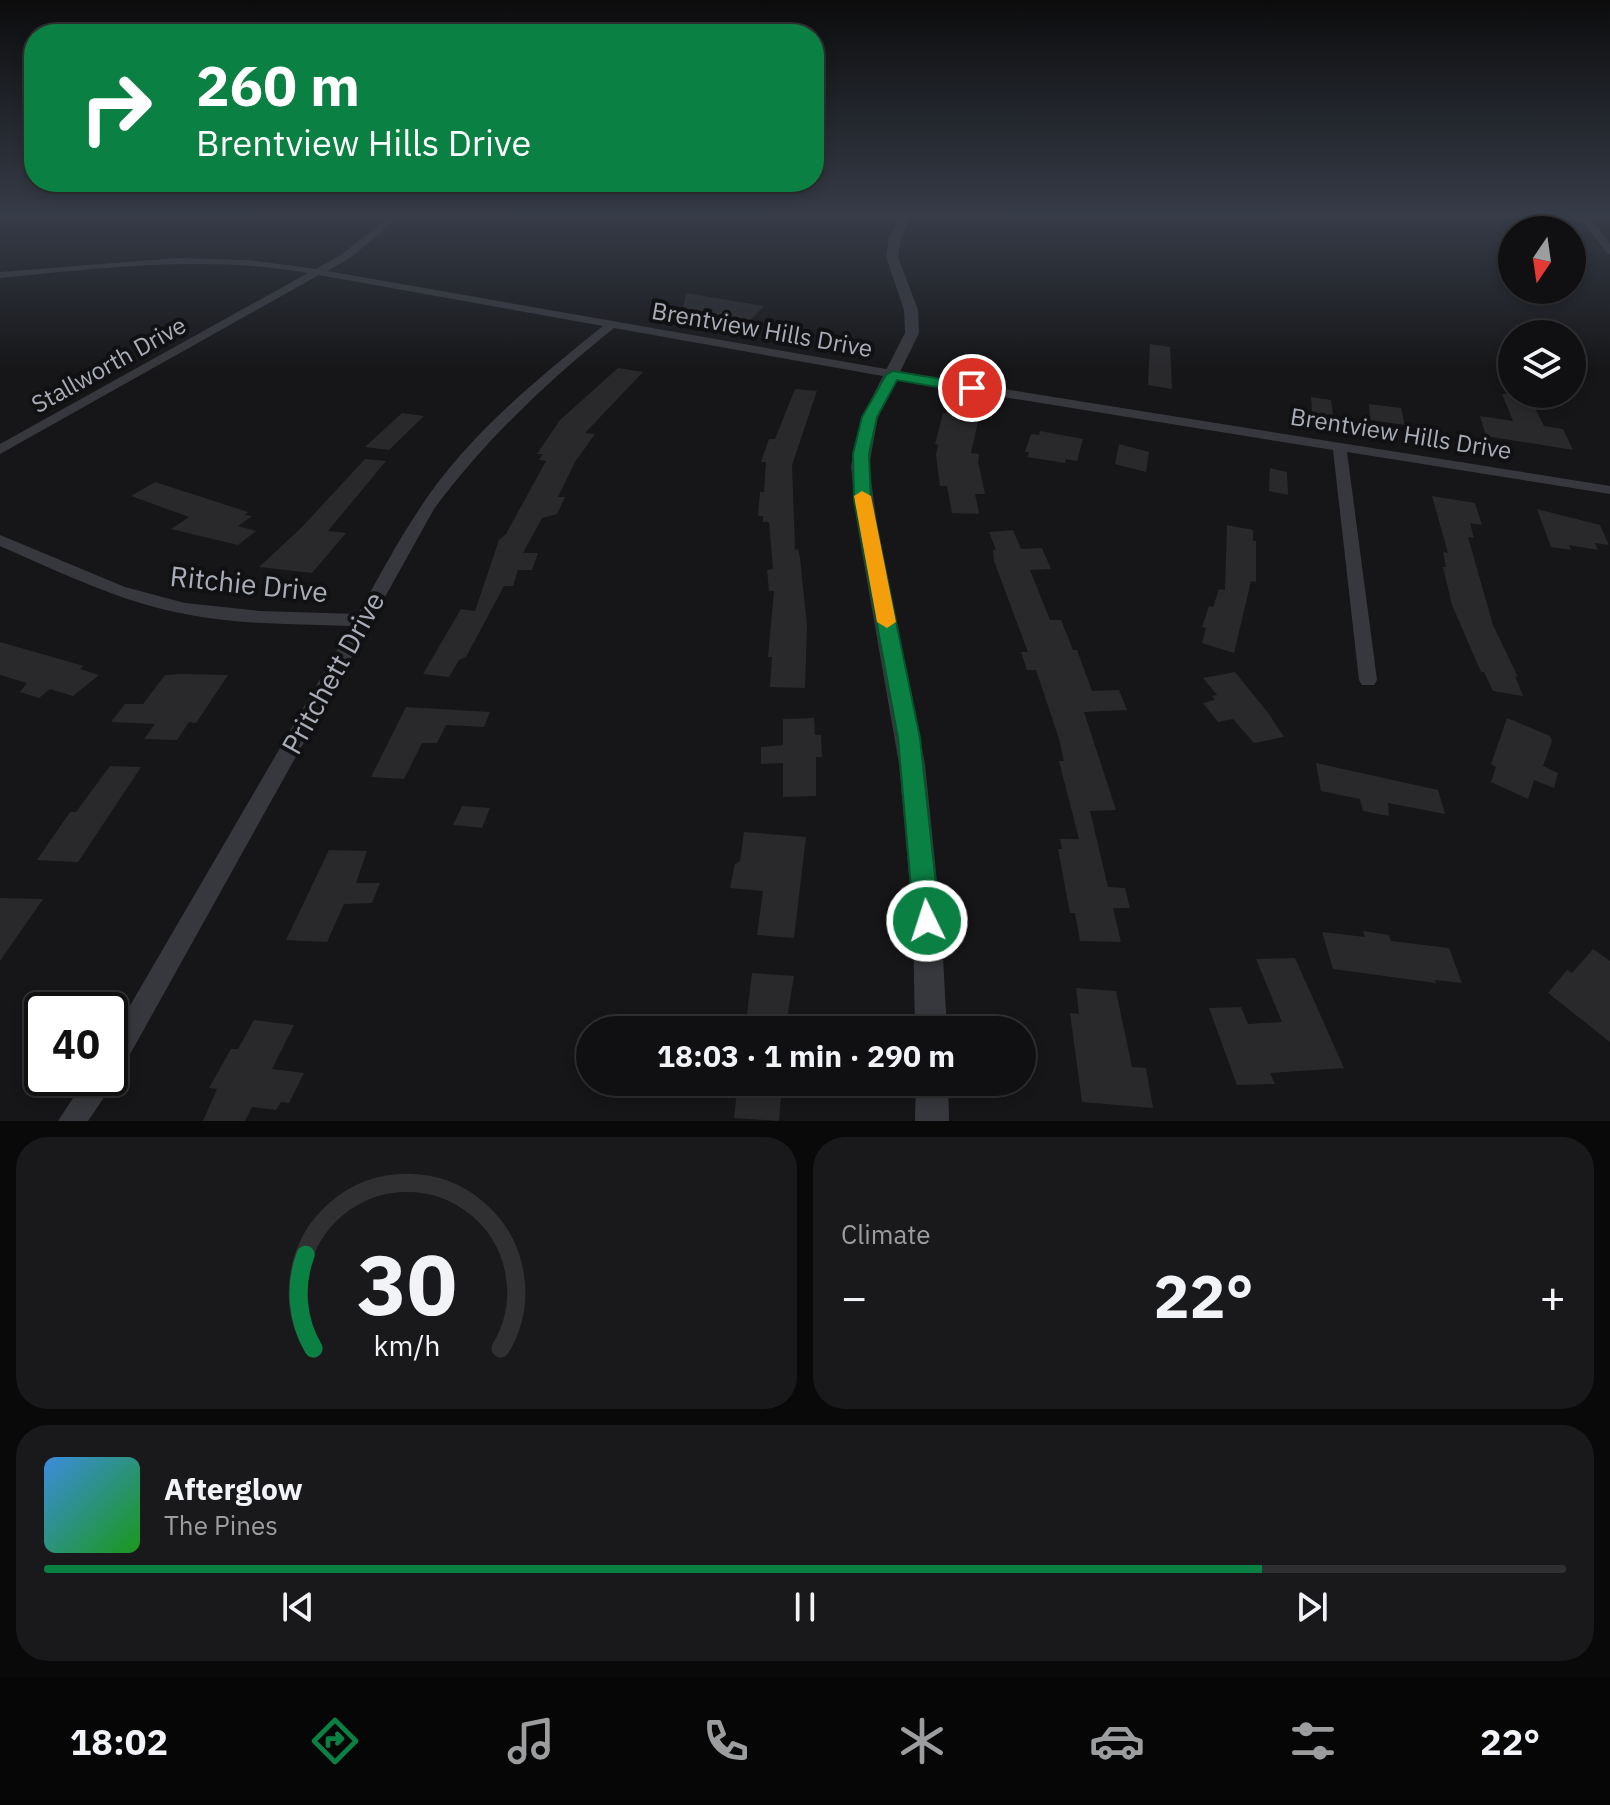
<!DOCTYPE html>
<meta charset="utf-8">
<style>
body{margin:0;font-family:"IBM Plex Sans",sans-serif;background:#19191b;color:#f1f3f6;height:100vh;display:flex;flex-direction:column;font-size:30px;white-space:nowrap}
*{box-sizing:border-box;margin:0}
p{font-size:26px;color:#9c9d9f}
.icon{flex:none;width:44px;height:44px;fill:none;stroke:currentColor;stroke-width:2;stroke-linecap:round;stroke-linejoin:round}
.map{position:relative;height:1121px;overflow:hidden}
.side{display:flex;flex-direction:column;gap:16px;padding:16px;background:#09090a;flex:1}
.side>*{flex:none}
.top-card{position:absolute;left:24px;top:24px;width:800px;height:168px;border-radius:32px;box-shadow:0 4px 12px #0003,0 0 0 2px #303032;background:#0b8043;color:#fff;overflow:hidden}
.needle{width:52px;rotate:193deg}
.tools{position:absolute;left:1498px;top:216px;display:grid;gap:16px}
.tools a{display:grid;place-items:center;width:88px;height:88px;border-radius:50%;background:#101012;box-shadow:0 4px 12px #0003,0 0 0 2px #303032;font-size:40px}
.speed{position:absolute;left:24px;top:992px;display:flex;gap:16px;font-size:40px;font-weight:700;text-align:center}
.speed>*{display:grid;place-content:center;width:104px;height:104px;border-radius:50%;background:#101012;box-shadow:0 4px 12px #0003,0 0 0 2px #303032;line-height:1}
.speed .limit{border:4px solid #111;border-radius:12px;background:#fff;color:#111}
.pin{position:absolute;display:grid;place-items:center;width:68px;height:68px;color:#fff;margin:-34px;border:4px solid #fff;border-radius:50%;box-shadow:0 2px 8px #0007}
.me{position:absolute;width:88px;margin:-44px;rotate:356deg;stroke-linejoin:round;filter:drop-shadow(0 0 6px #0008)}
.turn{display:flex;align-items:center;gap:28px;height:168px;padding:0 40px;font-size:36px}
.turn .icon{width:104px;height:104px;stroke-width:2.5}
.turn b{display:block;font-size:56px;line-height:68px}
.big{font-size:60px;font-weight:800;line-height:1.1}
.side .card{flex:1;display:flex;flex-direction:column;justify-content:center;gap:12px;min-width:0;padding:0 28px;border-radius:32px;background:#19191b}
.side .dial{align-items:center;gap:0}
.dial svg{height:208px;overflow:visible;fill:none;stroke:#303032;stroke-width:7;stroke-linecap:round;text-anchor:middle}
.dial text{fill:#f1f3f6;stroke:none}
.song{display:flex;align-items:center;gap:24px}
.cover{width:96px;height:96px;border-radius:12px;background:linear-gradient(135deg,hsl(210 70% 55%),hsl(120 70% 35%))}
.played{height:8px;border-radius:4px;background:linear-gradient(90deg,#0b8043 80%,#303032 80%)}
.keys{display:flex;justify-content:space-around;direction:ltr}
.heat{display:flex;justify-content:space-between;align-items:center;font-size:44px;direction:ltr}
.side .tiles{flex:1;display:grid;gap:16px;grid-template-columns:1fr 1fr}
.card:last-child{grid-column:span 2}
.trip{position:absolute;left:576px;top:1016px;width:460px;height:80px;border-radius:40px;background:#101012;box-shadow:0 4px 12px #0003,0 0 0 2px #303032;font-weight:800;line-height:80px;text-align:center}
.menu{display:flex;height:128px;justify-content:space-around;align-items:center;background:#060607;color:#9c9d9f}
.menu .icon{width:56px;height:56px}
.menu .selected{color:#0b8043}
.menu b{font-size:36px;color:#f1f3f6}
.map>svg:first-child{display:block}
.building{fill:#29292c}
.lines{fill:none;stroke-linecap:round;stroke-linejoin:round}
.minor{fill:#37383d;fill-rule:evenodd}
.tertiary{fill:#37383d;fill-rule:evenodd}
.route{fill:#0b8043;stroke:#07532c;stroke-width:2}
.slow{fill:#f59e0b}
.labels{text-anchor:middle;stroke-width:8;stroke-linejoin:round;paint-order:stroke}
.far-street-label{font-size:24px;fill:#a8adb8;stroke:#111113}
.street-label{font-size:28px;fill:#a8adb8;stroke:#111113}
</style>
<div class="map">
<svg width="1610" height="1121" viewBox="0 0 1610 1121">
<rect width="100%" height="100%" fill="#161618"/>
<path class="building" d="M686,293L764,306L750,320L683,308Z
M1150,344L1170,347L1172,389L1148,385Z
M618,368L643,372L585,433L595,434L575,462L558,497H565L557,514L542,518L523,553H538L532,570H518L513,586H504L466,657L459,660L449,677L423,674L461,609L475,611L499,540L506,534L546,461L539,460L543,454H537L560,420Z
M795,389L817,391L792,465L795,550L798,549L800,558L807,626L805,688L770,687L772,657H768L774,591H769L767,570L773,569L769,522H763V516H758L760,492H764L766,462H761L769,439H775Z
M1502,394H1528L1544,426L1563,429L1573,450L1486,436L1480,416L1513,421Z
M1311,397L1331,400L1333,416L1312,413Z
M1369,404L1401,408L1405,425L1370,420Z
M947,409L980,413L971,453L979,454L978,462L985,494H975L979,514L952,513L947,486H940L936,455L938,445L935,444L943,413H946Z
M402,413L424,416L389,450L365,447Z
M1040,431L1083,439L1077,461L1066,459L1065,463L1027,457L1029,452H1025L1031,434L1039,435Z
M1119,444L1149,452L1146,472L1115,464Z
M365,459L386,461L328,531L346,533L312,573L259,567L301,528Z
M1270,468L1287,472L1288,495L1269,491Z
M155,482L248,512L245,515L252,516L238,526L256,531L238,545L171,529L189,517L131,496Z
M1432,496L1475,503L1482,525L1470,523L1474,538L1468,537L1493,625L1518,677L1515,676L1523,696L1493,691L1484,672H1481L1452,605L1443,567H1446L1443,552L1448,553Z
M1537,509L1600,525L1609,545L1595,543L1598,550L1569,545L1571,550L1551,547Z
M1227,525L1253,530V541H1256V582L1251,581L1234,653L1202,643L1206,628L1202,627L1209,606L1213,607L1219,589L1225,590Z
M1013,530L1021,549L1042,548L1051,569L1030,570L1050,620H1061L1073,650H1077L1092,691L1119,690L1127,710L1084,712L1116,810L1090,811L1108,887L1125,888L1130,908H1113L1121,942L1080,941L1075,913H1070L1058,849H1062L1060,839H1079L1059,761H1064L1059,739L1036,670H1027L1021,652H1028L994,561L993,550H996L989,532Z
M0,642L84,666L80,669L99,675L73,696L50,689L39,698L20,692L27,683L0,675Z
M1235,672L1269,714L1284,737L1254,743L1233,719L1218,722L1203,703L1215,700L1212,696L1217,695L1203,678Z
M182,674L228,675L196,723L189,722L177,740L144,739L155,724L111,722L125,704H143L165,675Z
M406,707L490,712L484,727L446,725L437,743H422L404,779L371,777Z
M814,718L815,735H821L822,757H816V796L783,797V763L761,764V747L783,745V719Z
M1507,718L1550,736L1552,741L1543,766L1558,773L1554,788L1534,780L1528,799L1491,782L1496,767L1491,764Z
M1316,763L1438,790L1445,814L1388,803L1389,816L1363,811L1360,799L1321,791Z
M110,766L141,767L78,862L37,860L70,812H76Z
M462,806L490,808L482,828L453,825Z
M744,832L806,837L794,938L757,935L763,891L730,888L735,864L740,861Z
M329,850L367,851L356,883H380L372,903L344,904L327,942L286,940Z
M0,898L43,899L0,961Z
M1363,931L1389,935L1391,941L1449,948L1462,983L1435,980L1436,983L1333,969L1322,932L1365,937Z
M1593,949L1610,961V1042L1548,993L1567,970L1572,973Z
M1295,958L1344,1068L1270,1073L1275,1084L1237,1085L1209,1008L1241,1007L1248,1024L1282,1022L1256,959Z
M752,973L794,976L785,1030H745Z
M1076,988L1116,991L1132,1067L1146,1068L1153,1108L1082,1102L1070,1013L1079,1014Z
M254,1020L294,1025L272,1069L304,1073L289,1103L281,1102L276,1110L252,1107L245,1121H203L217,1089L209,1088L231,1049H238Z
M738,1082H782L779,1121L734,1118Z"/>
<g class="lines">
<path class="minor" d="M393,214H403L350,258L327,271L972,384L1610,486V494L1347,452L1377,680L1374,685H1362L1359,680L1333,450L972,392L614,328C547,382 486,439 434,509L119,1074L114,1076L111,1087L88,1121H58L86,1078H110V1040L351,626C296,624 240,625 185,614C120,602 60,572 0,546V535L125,587L185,603L260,611L358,614C378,579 397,542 420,508C467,436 537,379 603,326L319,275L0,454V444L308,273C206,255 102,268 0,278V272L177,258L248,260L316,269L342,254Z
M1530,214H1587L1610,244V254L1607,253L1583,222Z"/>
<path class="tertiary" d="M901,214H913L901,237L898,257L918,310L919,333L878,417L869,466L877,523L925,764L941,921L947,1030H915L913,921L899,764L857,523L851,466L862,417L905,333L904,310L886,257L889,237Z
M916,1082H948L949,1121H915Z"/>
</g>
<linearGradient id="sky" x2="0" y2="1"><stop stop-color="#0c0c0d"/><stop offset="0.58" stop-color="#363c48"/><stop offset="1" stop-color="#363c48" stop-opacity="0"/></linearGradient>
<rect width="1610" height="371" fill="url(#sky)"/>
<path class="route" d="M893,371L972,384L980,388L972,393L897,380L877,417L869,454L871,500L920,738L940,921L937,929L927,933L918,929L914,921L898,738L854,500L853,454L862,417L886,375Z"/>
<path class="slow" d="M862,491L871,496L896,622L887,628L877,622L854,496Z"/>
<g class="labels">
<g class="far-street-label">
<text transform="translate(762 330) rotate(10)" y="8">Brentview Hills Drive</text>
<text transform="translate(109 365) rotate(-29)" y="8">Stallworth Drive</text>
<text transform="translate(1401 434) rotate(9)" y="8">Brentview Hills Drive</text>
</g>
<g class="street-label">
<text transform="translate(249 584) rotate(6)" y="10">Ritchie Drive</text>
<text transform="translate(333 673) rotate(-61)" y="10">Pritchett Drive</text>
</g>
</g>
</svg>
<div class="tools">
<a><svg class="needle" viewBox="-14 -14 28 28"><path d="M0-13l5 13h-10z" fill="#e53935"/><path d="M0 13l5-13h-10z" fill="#9c9d9f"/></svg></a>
<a><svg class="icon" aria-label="layers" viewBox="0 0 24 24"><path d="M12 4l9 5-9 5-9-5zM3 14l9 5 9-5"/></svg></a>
</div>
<div class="speed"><div class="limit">40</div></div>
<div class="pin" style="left:972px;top:388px;background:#d93025"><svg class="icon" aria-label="arrive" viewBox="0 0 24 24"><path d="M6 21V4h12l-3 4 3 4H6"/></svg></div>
<svg class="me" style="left:927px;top:921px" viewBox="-20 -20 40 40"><circle r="17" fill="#0b8043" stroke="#fff" stroke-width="3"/><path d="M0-11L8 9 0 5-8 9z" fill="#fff"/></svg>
<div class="trip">18:03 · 1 min · 290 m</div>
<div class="top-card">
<div class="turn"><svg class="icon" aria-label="right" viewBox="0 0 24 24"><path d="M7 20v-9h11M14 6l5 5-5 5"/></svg><div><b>260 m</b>Brentview Hills Drive</div></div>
</div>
</div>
<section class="side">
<div class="tiles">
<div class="card dial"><svg viewBox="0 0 100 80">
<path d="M14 69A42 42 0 1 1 86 69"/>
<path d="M14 69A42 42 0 0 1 11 33" stroke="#0b8043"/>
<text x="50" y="56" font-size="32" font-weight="700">30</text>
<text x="50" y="72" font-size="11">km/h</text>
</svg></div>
<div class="card"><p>Climate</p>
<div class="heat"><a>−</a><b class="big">22°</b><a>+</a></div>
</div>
<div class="card">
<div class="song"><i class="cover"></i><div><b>Afterglow</b><p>The Pines</p></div></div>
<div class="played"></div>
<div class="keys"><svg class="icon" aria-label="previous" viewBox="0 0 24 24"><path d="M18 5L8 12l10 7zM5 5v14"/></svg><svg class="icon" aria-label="pause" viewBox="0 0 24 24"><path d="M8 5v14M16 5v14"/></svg><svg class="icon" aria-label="next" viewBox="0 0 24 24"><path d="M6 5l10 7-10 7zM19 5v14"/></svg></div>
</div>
</div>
</section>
<nav class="menu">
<b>18:02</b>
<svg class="icon selected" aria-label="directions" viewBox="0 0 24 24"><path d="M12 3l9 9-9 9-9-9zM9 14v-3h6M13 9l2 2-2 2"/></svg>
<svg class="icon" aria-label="music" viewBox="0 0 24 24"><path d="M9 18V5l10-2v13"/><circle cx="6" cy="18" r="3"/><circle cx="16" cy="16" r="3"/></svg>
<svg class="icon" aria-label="phone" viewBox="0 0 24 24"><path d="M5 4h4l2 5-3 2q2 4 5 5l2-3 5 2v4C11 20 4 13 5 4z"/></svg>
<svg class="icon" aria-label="climate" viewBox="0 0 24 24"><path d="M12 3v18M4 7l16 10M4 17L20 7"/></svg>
<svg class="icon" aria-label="car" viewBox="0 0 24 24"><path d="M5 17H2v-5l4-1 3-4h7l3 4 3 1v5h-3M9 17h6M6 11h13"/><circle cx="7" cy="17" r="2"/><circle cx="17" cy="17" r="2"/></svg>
<svg class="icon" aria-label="filters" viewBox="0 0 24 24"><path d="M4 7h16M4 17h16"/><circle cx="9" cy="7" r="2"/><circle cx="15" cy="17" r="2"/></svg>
<b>22°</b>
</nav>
